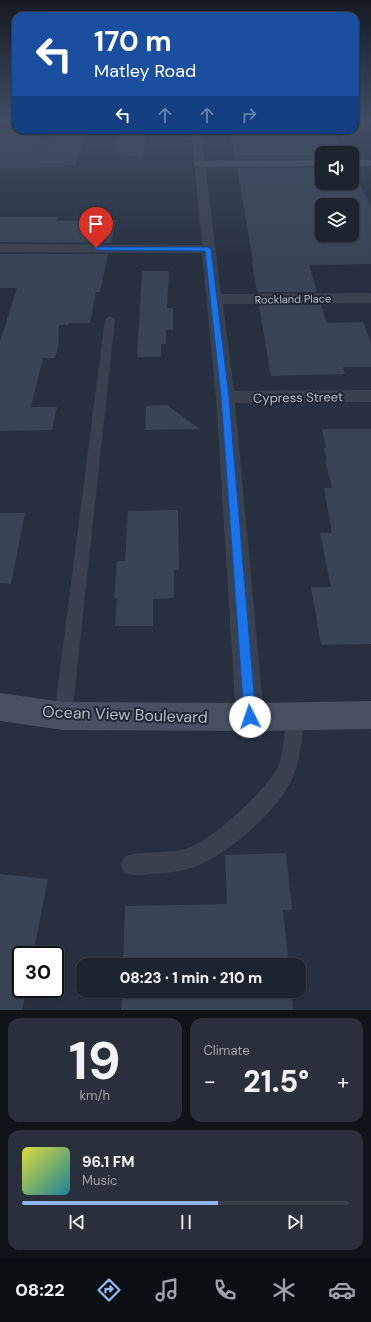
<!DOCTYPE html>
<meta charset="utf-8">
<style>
body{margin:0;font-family:"DM Sans",sans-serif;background:#29303b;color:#f1f3f6;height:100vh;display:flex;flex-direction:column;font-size:15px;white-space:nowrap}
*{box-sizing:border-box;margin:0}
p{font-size:13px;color:#a0a4aa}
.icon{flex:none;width:22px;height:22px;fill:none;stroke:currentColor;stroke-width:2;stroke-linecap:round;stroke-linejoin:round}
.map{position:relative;height:1010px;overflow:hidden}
.details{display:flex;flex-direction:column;gap:8px;padding:8px;background:#0f141a;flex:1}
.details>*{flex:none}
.top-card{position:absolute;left:12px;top:12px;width:347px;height:122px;border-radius:12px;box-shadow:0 1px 3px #0004,0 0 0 1px #3a414b;background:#1a4fa0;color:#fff;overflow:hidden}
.fabs{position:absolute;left:315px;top:146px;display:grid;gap:8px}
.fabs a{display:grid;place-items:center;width:44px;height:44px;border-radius:8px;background:#1c242f;box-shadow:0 1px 3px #0004,0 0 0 1px #3a414b;font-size:20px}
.speed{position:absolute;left:12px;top:946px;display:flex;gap:8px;font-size:20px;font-weight:700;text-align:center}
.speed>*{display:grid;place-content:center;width:52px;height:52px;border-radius:50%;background:#1c242f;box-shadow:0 1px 3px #0004,0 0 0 1px #3a414b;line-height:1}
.speed .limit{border:2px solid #111;border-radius:6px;background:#fff;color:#111}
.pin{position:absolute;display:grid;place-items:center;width:34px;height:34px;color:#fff;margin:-41px -17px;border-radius:50% 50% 50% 0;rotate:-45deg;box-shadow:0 0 4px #0007}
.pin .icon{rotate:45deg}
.me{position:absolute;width:44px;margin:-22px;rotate:356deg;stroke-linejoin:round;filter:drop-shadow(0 0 3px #0008)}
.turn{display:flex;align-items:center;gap:14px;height:84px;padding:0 16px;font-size:18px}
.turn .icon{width:52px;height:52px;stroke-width:2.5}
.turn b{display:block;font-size:28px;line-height:34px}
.lanes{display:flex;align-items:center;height:38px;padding:0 16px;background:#0003;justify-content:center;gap:20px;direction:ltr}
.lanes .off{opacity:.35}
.big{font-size:30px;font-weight:800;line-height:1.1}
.details .card{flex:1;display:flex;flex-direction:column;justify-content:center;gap:6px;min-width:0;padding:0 14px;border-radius:12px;background:#29303b}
.details .dial{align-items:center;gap:0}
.dial b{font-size:52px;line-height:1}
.song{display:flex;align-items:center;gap:12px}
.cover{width:48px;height:48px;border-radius:6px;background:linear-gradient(135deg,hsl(60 70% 55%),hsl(190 70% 35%))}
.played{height:4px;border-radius:2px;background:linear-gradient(90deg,#92b5f3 60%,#3a414b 60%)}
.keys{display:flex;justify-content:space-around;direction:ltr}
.heat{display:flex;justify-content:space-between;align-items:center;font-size:22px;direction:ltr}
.details .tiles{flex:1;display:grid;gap:8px;grid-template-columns:1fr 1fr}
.card:last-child{grid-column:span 2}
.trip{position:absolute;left:76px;top:958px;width:230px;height:40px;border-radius:12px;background:#1c242f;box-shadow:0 1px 3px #0004,0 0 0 1px #3a414b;font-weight:800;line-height:40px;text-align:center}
.menu{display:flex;height:64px;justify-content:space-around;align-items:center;background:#0b0e13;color:#a0a4aa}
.menu .icon{width:28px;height:28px}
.menu .current{color:#92b5f3}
.menu b{font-size:18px;color:#f1f3f6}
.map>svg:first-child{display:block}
.building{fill:#394454;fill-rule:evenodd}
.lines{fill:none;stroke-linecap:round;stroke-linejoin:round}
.lane{fill:#3a424f;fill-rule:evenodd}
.street{fill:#3a424f;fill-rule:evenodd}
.secondary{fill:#495161;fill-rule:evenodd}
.route{fill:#1a73e8;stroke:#114b97}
.labels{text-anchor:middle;stroke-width:4;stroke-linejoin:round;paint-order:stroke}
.far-street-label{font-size:11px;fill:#b7bdc9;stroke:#1f2734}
.street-label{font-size:13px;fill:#b7bdc9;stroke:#1f2734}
.near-street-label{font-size:16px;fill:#b7bdc9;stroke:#1f2734}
</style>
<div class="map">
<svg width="371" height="1010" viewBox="0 0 371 1010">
<rect width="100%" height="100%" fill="#26303f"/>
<path class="building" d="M120,130H146L143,158L116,154Z
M229,130H332L344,153H322V159H235Z
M67,132V134H86L75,165H64L61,167L0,168V133H44L39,148L44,151L47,148L53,133Z
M237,168H322V183H352V168L371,208V264L309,265L317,292H257L252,261H253ZM322,205H352V235H322Z
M0,217H58L56,221L116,220L111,243L0,242Z
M0,254H108L100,292H96L90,323H69L68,325H59L58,348L55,358H43L31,407H57L52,430L0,431V341L17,288H0Z
M142,271H169L167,308H173V330H166V344H161V357H137Z
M259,305H321L327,323L363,322L371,343V367H343L345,374L271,376Z
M167,405L200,429L145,430L146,406Z
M322,429H371V644L321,645L311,587H331L320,533H332L324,488H332L325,460H327L324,448H326Z
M178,510L179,570H174V598L153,599V626H115L117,598L114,599L117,561H125L128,511Z
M0,513H25L11,584L0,583Z
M286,853L292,910H283L289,965H123L125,906L227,904L225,855Z
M0,874L48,879L33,955H21V989H27L22,1010H0Z
M122,991H291L293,1010H121Z"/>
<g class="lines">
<path class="lane" d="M46,130H52L46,148L43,150L40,148Z
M110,316L115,319L72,716L69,722L63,725L57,722L54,716L105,319Z
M296,707L302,710L305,716C302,737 301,759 292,779C277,812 227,855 194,867C180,872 166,873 151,874C142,875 134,876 124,873L121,865L124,857C144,849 167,855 188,848C212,840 267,790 278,767C284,752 284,732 287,716L290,710Z"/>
<path class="street" d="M191,130H201L221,294L371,293V303L223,304L234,391L371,390V402L235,403L264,717L260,727L250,731L240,727L236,717L216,397L202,253L0,252V244L202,245Z"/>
<path class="secondary" d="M322,160V166L199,167L193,164L199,161Z
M352,160H371V166H352Z
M0,693L63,702L250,703L371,701V729L250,731L63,730L0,721Z"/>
</g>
<linearGradient id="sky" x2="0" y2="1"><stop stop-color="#151a23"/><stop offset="0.46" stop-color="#414e63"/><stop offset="1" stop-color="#414e63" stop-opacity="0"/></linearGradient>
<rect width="371" height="264" fill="url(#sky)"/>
<path class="route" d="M94,247H208L211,249L229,397L256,717L254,721L250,723L245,721L244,717L221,397L205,251L96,250Z"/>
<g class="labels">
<g class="far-street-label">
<text transform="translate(293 299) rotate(-1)" y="4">Rockland Place</text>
</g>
<g class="street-label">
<text transform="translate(298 397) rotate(-1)" y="5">Cypress Street</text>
</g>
<g class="near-street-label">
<text transform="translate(125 714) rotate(2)" y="6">Ocean View Boulevard</text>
</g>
</g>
</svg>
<div class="fabs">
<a><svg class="icon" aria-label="sound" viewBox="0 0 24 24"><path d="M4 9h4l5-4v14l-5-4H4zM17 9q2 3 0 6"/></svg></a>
<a><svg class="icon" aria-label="layers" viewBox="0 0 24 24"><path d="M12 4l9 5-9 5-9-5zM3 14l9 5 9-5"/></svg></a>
</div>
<div class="speed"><div class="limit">30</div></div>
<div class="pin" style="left:96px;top:248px;background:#d93025"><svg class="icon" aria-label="arrive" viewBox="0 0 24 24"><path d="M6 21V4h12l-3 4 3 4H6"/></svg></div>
<svg class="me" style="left:250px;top:717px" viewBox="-20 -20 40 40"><circle r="19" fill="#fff"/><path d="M0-13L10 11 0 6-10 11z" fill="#1a73e8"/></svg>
<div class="trip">08:23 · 1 min · 210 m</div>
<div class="top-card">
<div class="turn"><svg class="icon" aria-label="left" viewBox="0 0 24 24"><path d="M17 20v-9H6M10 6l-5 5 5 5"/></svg><div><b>170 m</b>Matley Road</div></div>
<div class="lanes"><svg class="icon" aria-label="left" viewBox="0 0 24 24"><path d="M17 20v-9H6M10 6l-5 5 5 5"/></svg><svg class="icon off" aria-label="ahead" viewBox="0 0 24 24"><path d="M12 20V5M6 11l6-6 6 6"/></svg><svg class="icon off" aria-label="ahead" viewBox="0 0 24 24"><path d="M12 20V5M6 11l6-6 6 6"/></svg><svg class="icon off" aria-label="right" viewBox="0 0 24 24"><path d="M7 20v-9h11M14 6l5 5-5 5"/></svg></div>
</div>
</div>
<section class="details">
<div class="tiles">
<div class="card dial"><b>19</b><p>km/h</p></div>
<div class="card"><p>Climate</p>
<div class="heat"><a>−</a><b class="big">21.5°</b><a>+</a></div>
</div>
<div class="card">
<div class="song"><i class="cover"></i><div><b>96.1 FM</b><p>Music</p></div></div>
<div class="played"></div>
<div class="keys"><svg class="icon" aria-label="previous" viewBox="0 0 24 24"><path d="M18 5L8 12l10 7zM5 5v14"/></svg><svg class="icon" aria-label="pause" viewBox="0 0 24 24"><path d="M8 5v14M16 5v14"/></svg><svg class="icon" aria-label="next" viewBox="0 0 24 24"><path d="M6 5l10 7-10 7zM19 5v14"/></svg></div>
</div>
</div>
</section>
<nav class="menu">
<b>08:22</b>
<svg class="icon current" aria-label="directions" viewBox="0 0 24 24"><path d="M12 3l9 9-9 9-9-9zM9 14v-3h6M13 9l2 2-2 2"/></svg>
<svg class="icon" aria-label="music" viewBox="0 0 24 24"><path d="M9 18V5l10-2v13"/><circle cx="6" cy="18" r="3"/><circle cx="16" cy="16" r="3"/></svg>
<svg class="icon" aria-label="phone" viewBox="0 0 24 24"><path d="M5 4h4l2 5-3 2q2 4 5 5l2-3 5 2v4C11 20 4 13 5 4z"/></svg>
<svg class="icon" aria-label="climate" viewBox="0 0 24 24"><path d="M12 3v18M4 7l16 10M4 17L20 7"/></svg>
<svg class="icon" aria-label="car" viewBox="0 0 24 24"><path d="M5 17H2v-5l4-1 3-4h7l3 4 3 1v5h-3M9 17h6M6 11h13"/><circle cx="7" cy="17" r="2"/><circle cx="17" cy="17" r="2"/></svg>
</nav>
